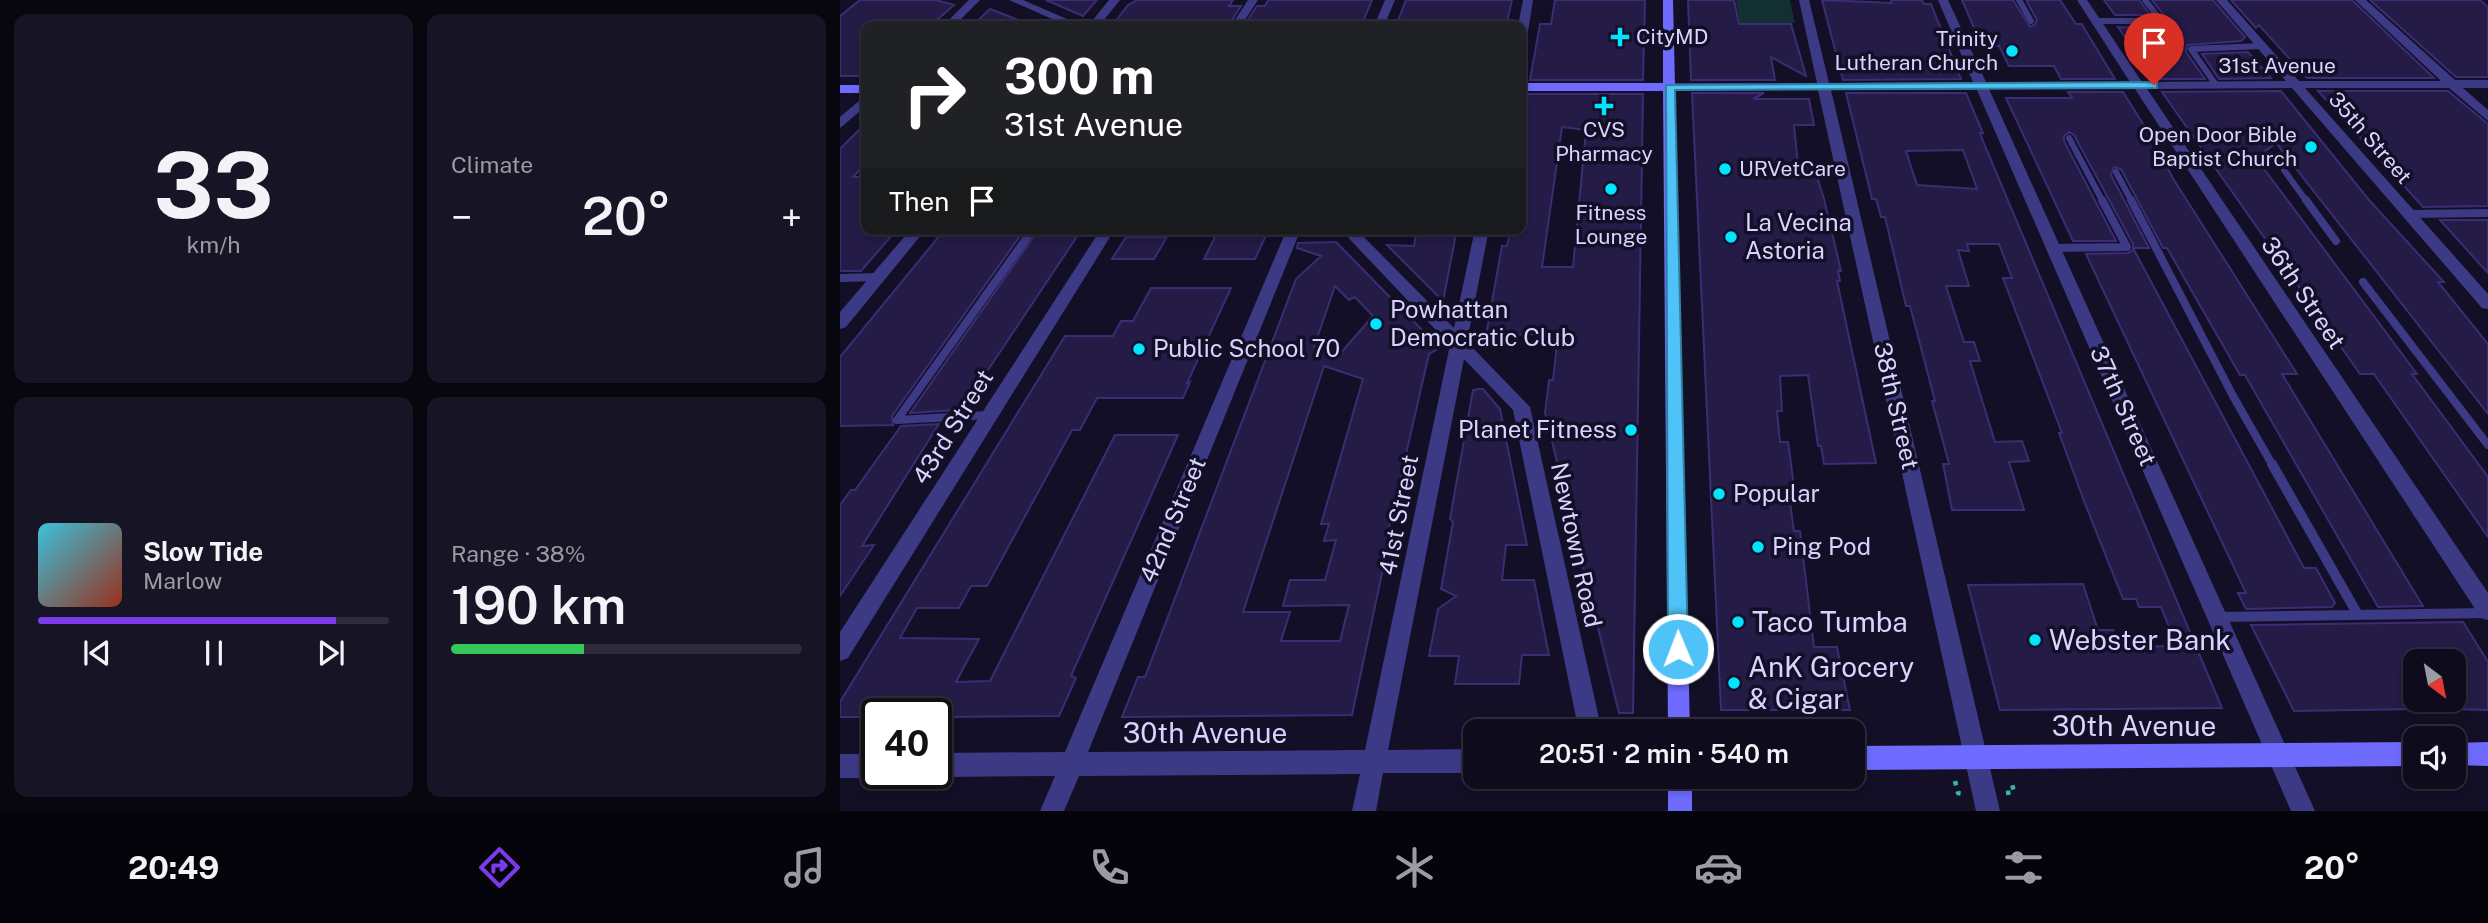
<!DOCTYPE html>
<meta charset="utf-8">
<style>
body{margin:0;font-family:"Public Sans",sans-serif;background:#171425;color:#f1f3f6;height:100vh;display:flex;flex-direction:column;font-size:26px;white-space:nowrap}
*{box-sizing:border-box;margin:0}
p{font-size:23px;color:#9b9ba3}
.icon{flex:none;width:38px;height:38px;fill:none;stroke:currentColor;stroke-width:2;stroke-linecap:round;stroke-linejoin:round}
.map{position:relative;flex:1;overflow:hidden}
.details{display:flex;flex-direction:column;gap:14px;padding:14px;background:#08060f;width:840px}
.details>*{flex:none}
.top-card{position:absolute;left:21px;top:21px;width:665px;height:214px;border-radius:14px;box-shadow:0 4px 10px #0003,0 0 0 2px #2e2b3b;background:#202124;color:#fff;overflow:hidden}
.needle{width:46px;rotate:148deg}
.fabs{position:absolute;left:1563px;top:649px;display:grid;gap:14px}
.fabs a{display:grid;place-items:center;width:63px;height:63px;border-radius:14px;background:#0e0b1c;box-shadow:0 4px 10px #0003,0 0 0 2px #2e2b3b;font-size:35px}
.speed{position:absolute;left:21px;top:698px;display:flex;gap:14px;font-size:35px;font-weight:700;text-align:center}
.speed>*{display:grid;place-content:center;width:91px;height:91px;border-radius:50%;background:#0e0b1c;box-shadow:0 4px 10px #0003,0 0 0 2px #2e2b3b;line-height:1}
.speed .limit{border:4px solid #111;border-radius:10px;background:#fff;color:#111}
.pin{position:absolute;display:grid;place-items:center;width:60px;height:60px;color:#fff;margin:-72px -30px;border-radius:50% 50% 50% 0;rotate:-45deg;box-shadow:0 0 7px #0007}
.pin .icon{rotate:45deg}
.me{position:absolute;width:77px;margin:-38px;rotate:359deg;stroke-linejoin:round;filter:drop-shadow(0 0 5px #0008)}
.turn{display:flex;align-items:center;gap:24px;height:147px;padding:0 28px;font-size:32px}
.turn .icon{width:91px;height:91px;stroke-width:2.5}
.turn b{display:block;font-size:49px;line-height:60px}
.then{display:flex;align-items:center;height:66px;padding:0 28px;background:#0003;gap:14px;font-size:26px}
.big{font-size:52px;font-weight:600;line-height:1.1}
.details .tile{flex:1;display:flex;flex-direction:column;justify-content:center;gap:10px;min-width:0;padding:0 24px;border-radius:14px;background:#171425}
.details .dial{align-items:center;gap:0}
.dial b{font-size:91px;line-height:1}
.song{display:flex;align-items:center;gap:21px}
.cover{width:84px;height:84px;border-radius:10px;background:linear-gradient(135deg,hsl(190 70% 55%),hsl(10 70% 35%))}
.played{height:7px;border-radius:4px;background:linear-gradient(90deg,#7c3aed 85%,#2e2b3b 85%)}
.keys{display:flex;justify-content:space-around;direction:ltr}
.heat{display:flex;justify-content:space-between;align-items:center;font-size:38px;direction:ltr}
.charge{height:10px;border-radius:5px;background:linear-gradient(90deg,#34c759 38%,#2e2b3b 0)}
.details .tiles{flex:1;display:grid;gap:14px;grid-template-columns:repeat(2,1fr)}
.trip{position:absolute;left:623px;top:719px;width:402px;height:70px;border-radius:14px;background:#0e0b1c;box-shadow:0 4px 10px #0003,0 0 0 2px #2e2b3b;font-weight:600;line-height:70px;text-align:center}
.tabs{display:flex;height:112px;justify-content:space-around;align-items:center;background:#06040b;color:#9b9ba3}
.tabs .icon{width:49px;height:49px}
.tabs .selected{color:#7c3aed}
.tabs b{font-size:32px;color:#f1f3f6}
main{display:flex;flex:1;min-height:0}
.map>svg:first-child{display:block}
.green{fill:#12302f}
.building{fill:#241b47;stroke:#3b2d73;stroke-width:2;fill-rule:evenodd}
.lines{fill:none;stroke-linecap:round;stroke-linejoin:round}
.path{stroke:#2fb8b0;stroke-width:4.5;stroke-dasharray:4.5 6;stroke-linecap:butt}
.lane-far2{stroke:#3d3a85;stroke-width:6}
.lane-far1{stroke:#3d3a85;stroke-width:8}
.lane{stroke:#3d3a85;stroke-width:10}
.street{fill:#3d3a85;fill-rule:evenodd}
.secondary{fill:#6f6bff;fill-rule:evenodd}
.route{fill:#4fc3f7;stroke:#337fa1;stroke-width:2}
.poi-dot{fill:#00e5ff;stroke:#130f26;stroke-width:2.5}
.labels{text-anchor:middle;stroke-width:7;stroke-linejoin:round;paint-order:stroke}
.far-poi-label{font-size:21px;fill:#d9d4ff;stroke:#130f26;text-anchor:start}
.far-street-label{font-size:21px;fill:#d9d4ff;stroke:#130f26}
.poi-label{font-size:24px;fill:#d9d4ff;stroke:#130f26;text-anchor:start}
.street-label{font-size:24px;fill:#d9d4ff;stroke:#130f26}
.near-poi-label{font-size:28px;fill:#d9d4ff;stroke:#130f26;text-anchor:start}
.near-street-label{font-size:28px;fill:#d9d4ff;stroke:#130f26}
</style>
<main>
<section class="details">
<div class="tiles">
<div class="tile dial"><b>33</b><p>km/h</p></div>
<div class="tile"><p>Climate</p>
<div class="heat"><a>−</a><b class="big">20°</b><a>+</a></div>
</div>
<div class="tile">
<div class="song"><i class="cover"></i><div><b>Slow Tide</b><p>Marlow</p></div></div>
<div class="played"></div>
<div class="keys"><svg class="icon" aria-label="previous" viewBox="0 0 24 24"><path d="M18 5L8 12l10 7zM5 5v14"/></svg><svg class="icon" aria-label="pause" viewBox="0 0 24 24"><path d="M8 5v14M16 5v14"/></svg><svg class="icon" aria-label="next" viewBox="0 0 24 24"><path d="M6 5l10 7-10 7zM19 5v14"/></svg></div>
</div>
<div class="tile"><p>Range · 38%</p><b class="big">190 km</b><div class="charge"></div></div>
</div>
</section>
<div class="map">
<svg width="1648" height="811" viewBox="0 0 1648 811">
<rect width="100%" height="100%" fill="#130f26"/>
<path class="green" d="M896,0H950L955,23L900,24Z"/>
<path class="building" d="M20,0H96L114,5L90,26H26V76H0V16Z
M206,0H257L243,16Z
M297,0H393L389,6H401L388,26H272L288,5Z
M428,0H532L522,24L515,26H483L485,24L404,26L417,6H425Z
M566,0H672L666,26H556Z
M715,0H805L803,80H690L700,24H711Z
M848,0H894L899,24H951L966,76L931,57L935,80H851Z
M982,0L1052,3L1051,0H1082L1084,4H1091L1121,79L1003,80Z
M1122,0H1173L1190,27L1195,24L1197,20L1186,0H1220L1236,24H1242L1244,28L1275,79H1221L1214,66H1169L1159,46H1154L1151,39H1146L1139,30H1135Z
M1264,0H1299L1310,15H1275Z
M1312,0H1373L1405,37L1401,41L1347,45L1346,52L1365,79H1314L1278,27L1311,29L1324,46H1332L1333,39L1323,26L1326,18Z
M1391,0H1512L1594,78H1467L1419,25L1416,28Z
M1530,0H1640L1648,7V77H1616Z
M150,9L191,25V26H132Z
M1408,52L1431,78L1379,79L1362,54Z
M1441,91L1529,200L1604,282H1598L1648,344V414L1436,143L1416,158L1577,374H1572L1648,477V537L1534,374H1520L1322,92Z
M1478,91H1608L1648,124V206L1583,207Z
M1228,92H1283L1327,162H1324L1334,180L1457,374H1442L1583,606L1538,607L1405,375H1400L1327,248H1323L1281,169L1274,167L1271,175L1309,248H1293L1464,568H1476L1495,603L1492,607L1406,609L1398,593H1406L1246,254L1288,253L1293,250V244L1234,135L1229,132L1224,136V141L1276,241H1233L1166,98H1232Z
M852,93H924L913,99H969L974,125H954L958,164H973L984,199L1001,271H998L1000,281H997L1036,463L984,464L981,446H978L968,375L940,376L942,411H937L940,442H948L951,464L956,502H950L954,531H960L974,647H997L1010,710H881Z
M1006,93H1126L1143,133H1140L1145,146L1382,708L1160,710L1128,585L1243,584L1258,630H1273L1279,647L1337,646L1321,607H1299L1296,599H1283L1244,501L1219,433H1222L1163,278H1172L1159,244H1127L1129,251L1118,250L1129,286H1106L1124,342H1134L1140,361H1130L1155,442L1182,441L1189,461L1169,462L1184,510H1112L1103,464H1109L1092,401H1095L1070,306H1066L1045,217H1041L1036,199H1032ZM1123,150L1137,189L1077,185L1066,151Z
M688,94H803L793,713H779L705,413L709,380H713L718,334L646,335L662,246H667L671,229H681V167L685,138L684,131H681ZM722,127L746,130L733,267H702Z
M26,123V163L13,177H26V234H53L21,271H0V149Z
M1600,220H1648V273Z
M105,229H185L52,416L53,425L0,426V357Z
M199,229H242L126,403L132,409L70,413Z
M388,229H429L415,259H364L377,233H387Z
M577,229H617L603,301L547,245L574,246Z
M286,237H327L314,259H272Z
M496,242L594,342L596,350L589,354L549,528L560,540H549L512,715L282,717L298,677H305L456,279L481,256L457,248L458,243ZM495,286L509,300L515,297L533,316L499,355L474,347ZM484,366L523,379L481,524H489L484,541L496,540L485,580H450L443,606L509,605L500,641H441L450,612H403Z
M311,288H391L347,383L350,382L343,398H257L240,430H232L147,586H131L119,608H77L60,638L139,639L116,682L150,681L275,435H338L231,676L236,678L219,716L103,717L105,714H37V717H0V702L225,336H273L281,321H293Z
M639,389H643L660,409L687,545H666L662,580H694L709,655H682L679,684H615L619,656H589L598,609L616,596L601,589L613,522L610,519L633,390Z
M99,424L22,546L34,545L0,596V505L11,490H15L61,426Z
M1623,622L1648,662V710L1614,709V662H1575V709L1454,711L1411,625Z"/>
<g class="lines">
<path class="path" d="M1115,781L1118,793L1124,794
M1166,793L1174,792L1171,780"/>
<path class="lane-far2" d="M1179,0L1191,21
M1256,21H1321L1305,0
M1308,23H1314L1328,42
M1376,85L1351,49L1422,46
M1229,138L1263,202
M1444,170L1467,202
M1276,172L1292,202"/>
<path class="lane-far1" d="M1291,200L1393,396L1433,466
M1466,200L1496,241
M1568,214L1648,213
M1213,248L1287,247L1262,200
M0,278L39,277
M1523,282L1648,445
M149,415L57,420L193,229"/>
<path class="lane" d="M1432,464L1518,615
M1377,617L1648,613"/>
<path class="street" d="M129,0H140L114,26H103Z
M169,0H183L243,26H228Z
M269,0H280L259,26H248Z
M408,0H418L401,26H391Z
M545,0H555L544,26H534Z
M683,0H693L687,38L681,41V26H678Z
M959,0H969L989,83L1133,82L1098,0H1108L1146,82H1290L1237,0H1247L1302,82L1446,81L1376,0H1387L1459,81H1601L1515,0H1526L1615,80H1648V88H1623L1648,110V121L1609,88H1465L1648,294V309L1642,308L1452,88L1307,89L1648,593V620L1641,618L1295,89H1149L1475,811H1451L1137,90H991L1160,811H1136L978,90L830,91L824,87L830,83H977Z
M26,95V106L0,128V117Z
M71,229H86L6,327L0,329V312Z
M261,229H275L8,658L0,661V632Z
M447,229H461L248,752L525,750L610,345L500,229H516L614,328L635,229H649L627,342L690,407L762,732H739L673,410L624,359L548,750L635,749V773H543L536,811H512L520,774L239,776L224,811H200L215,776L96,777L88,774H96V753L225,752Z
M0,754H37V774H45L37,778H0Z"/>
<path class="secondary" d="M823,0H833L850,732H828L823,91H681V83H823Z
M0,85H26V93H0Z
M1575,742V766L1013,770V746Z
M1648,742V766L1614,765V743Z
M828,777H852V811H828Z"/>
</g>
<path class="route" d="M1314,82L1317,83V88L835,90L848,649L845,656L838,659L831,656L828,649L826,85Z"/>
<g class="poi-dot">
<path d="M776.5 26.5h7v7h7v7h-7v7h-7v-7h-7v-7h7z"/>
<circle cx="1172" cy="51" r="7"/>
<path d="M760.5 95.5h7v7h7v7h-7v7h-7v-7h-7v-7h7z"/>
<circle cx="1471" cy="147" r="7"/>
<circle cx="885" cy="169" r="7"/>
<circle cx="771" cy="189" r="7"/>
<circle cx="891" cy="237" r="7"/>
<circle cx="536" cy="324" r="7"/>
<circle cx="299" cy="349" r="7"/>
<circle cx="791" cy="430" r="7"/>
<circle cx="879" cy="494" r="7"/>
<circle cx="918" cy="547" r="7"/>
<circle cx="898" cy="622" r="7"/>
<circle cx="1195" cy="640" r="7"/>
<circle cx="894" cy="683" r="7"/>
</g>
<g class="labels">
<g class="far-poi-label">
<text x="796" y="44">CityMD</text>
<text x="1158" y="46" text-anchor="end">Trinity<tspan x="1158" dy="24">Lutheran Church</tspan></text>
<text x="764" y="137" text-anchor="middle">CVS<tspan x="764" dy="24">Pharmacy</tspan></text>
<text x="1457" y="142" text-anchor="end">Open Door Bible<tspan x="1457" dy="24">Baptist Church</tspan></text>
<text x="899" y="176">URVetCare</text>
<text x="771" y="220" text-anchor="middle">Fitness<tspan x="771" dy="24">Lounge</tspan></text>
</g>
<g class="far-street-label">
<text x="1437" y="73">31st Avenue</text>
<text transform="translate(1530 138) rotate(49)" y="7">35th Street</text>
</g>
<g class="poi-label">
<text x="905" y="231">La Vecina<tspan x="905" dy="28">Astoria</tspan></text>
<text x="550" y="318">Powhattan<tspan x="550" dy="28">Democratic Club</tspan></text>
<text x="313" y="357">Public School 70</text>
<text x="777" y="438" text-anchor="end">Planet Fitness</text>
<text x="893" y="502">Popular</text>
<text x="932" y="555">Ping Pod</text>
</g>
<g class="street-label">
<text transform="translate(1463 293) rotate(56)" y="8">36th Street</text>
<text transform="translate(1056 406) rotate(77)" y="8">38th Street</text>
<text transform="translate(1283 406) rotate(66)" y="8">37th Street</text>
<text transform="translate(113 427) rotate(-58)" y="8">43rd Street</text>
<text transform="translate(559 515) rotate(-79)" y="8">41st Street</text>
<text transform="translate(333 520) rotate(-67)" y="8">42nd Street</text>
<text transform="translate(736 545) rotate(78)" y="8">Newtown Road</text>
</g>
<g class="near-poi-label">
<text x="912" y="632">Taco Tumba</text>
<text x="1209" y="650">Webster Bank</text>
<text x="908" y="677">AnK Grocery<tspan x="908" dy="32">&amp; Cigar</tspan></text>
</g>
<g class="near-street-label">
<text x="1294" y="736">30th Avenue</text>
<text x="365" y="743">30th Avenue</text>
</g>
</g>
</svg>
<div class="fabs">
<a><svg class="needle" viewBox="-14 -14 28 28"><path d="M0-13l5 13h-10z" fill="#e53935"/><path d="M0 13l5-13h-10z" fill="#9b9ba3"/></svg></a>
<a><svg class="icon" aria-label="sound" viewBox="0 0 24 24"><path d="M4 9h4l5-4v14l-5-4H4zM17 9q2 3 0 6"/></svg></a>
</div>
<div class="speed"><div class="limit">40</div></div>
<div class="pin" style="left:1314px;top:85px;background:#d93025"><svg class="icon" aria-label="arrive" viewBox="0 0 24 24"><path d="M6 21V4h12l-3 4 3 4H6"/></svg></div>
<svg class="me" style="left:838px;top:649px" viewBox="-20 -20 40 40"><circle r="17" fill="#4fc3f7" stroke="#fff" stroke-width="3"/><path d="M0-11L8 9 0 5-8 9z" fill="#fff"/></svg>
<div class="trip">20:51 · 2 min · 540 m</div>
<div class="top-card">
<div class="turn"><svg class="icon" aria-label="right" viewBox="0 0 24 24"><path d="M7 20v-9h11M14 6l5 5-5 5"/></svg><div><b>300 m</b>31st Avenue</div></div>
<div class="then">Then<svg class="icon" aria-label="arrive" viewBox="0 0 24 24"><path d="M6 21V4h12l-3 4 3 4H6"/></svg></div>
</div>
</div>
</main>
<nav class="tabs">
<b>20:49</b>
<svg class="icon selected" aria-label="directions" viewBox="0 0 24 24"><path d="M12 3l9 9-9 9-9-9zM9 14v-3h6M13 9l2 2-2 2"/></svg>
<svg class="icon" aria-label="music" viewBox="0 0 24 24"><path d="M9 18V5l10-2v13"/><circle cx="6" cy="18" r="3"/><circle cx="16" cy="16" r="3"/></svg>
<svg class="icon" aria-label="phone" viewBox="0 0 24 24"><path d="M5 4h4l2 5-3 2q2 4 5 5l2-3 5 2v4C11 20 4 13 5 4z"/></svg>
<svg class="icon" aria-label="climate" viewBox="0 0 24 24"><path d="M12 3v18M4 7l16 10M4 17L20 7"/></svg>
<svg class="icon" aria-label="car" viewBox="0 0 24 24"><path d="M5 17H2v-5l4-1 3-4h7l3 4 3 1v5h-3M9 17h6M6 11h13"/><circle cx="7" cy="17" r="2"/><circle cx="17" cy="17" r="2"/></svg>
<svg class="icon" aria-label="filters" viewBox="0 0 24 24"><path d="M4 7h16M4 17h16"/><circle cx="9" cy="7" r="2"/><circle cx="15" cy="17" r="2"/></svg>
<b>20°</b>
</nav>
